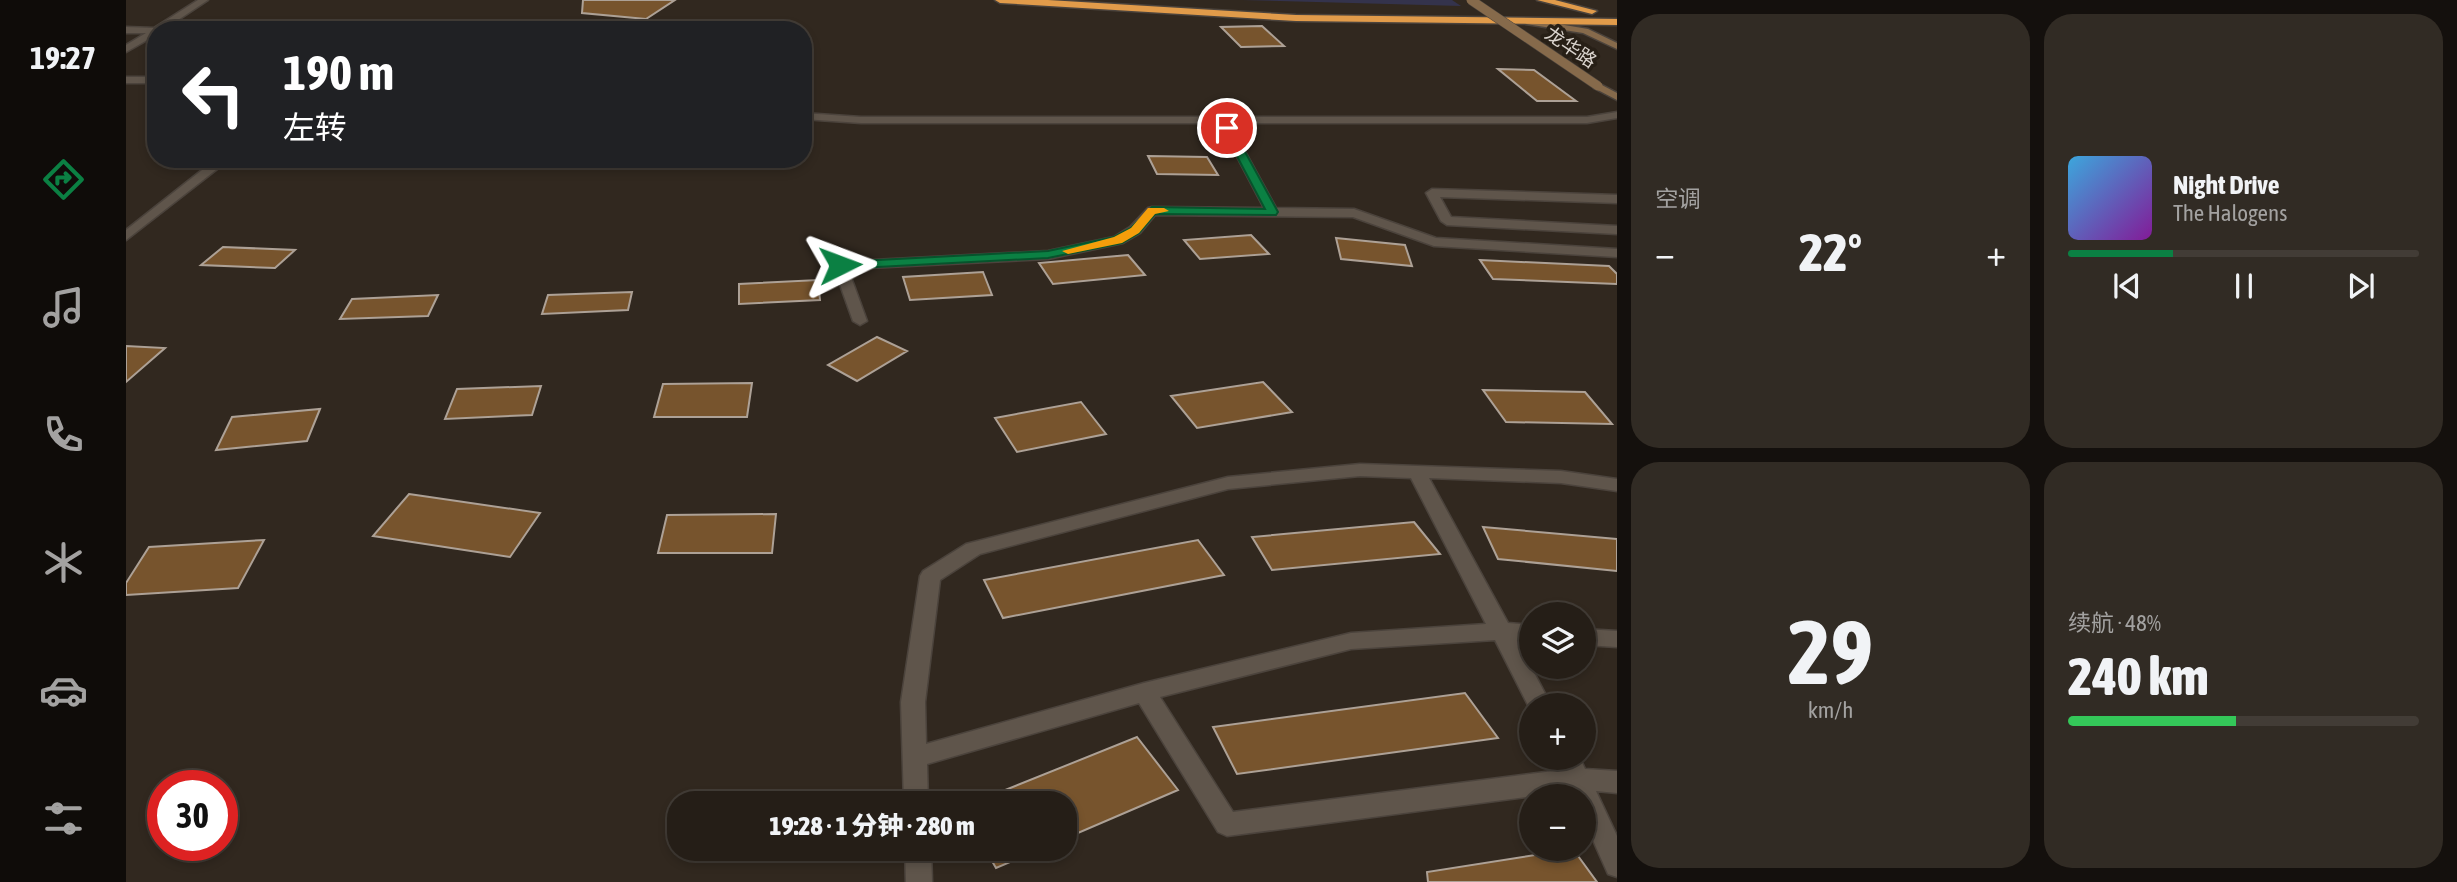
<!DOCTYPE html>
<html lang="zh">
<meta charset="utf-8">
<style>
body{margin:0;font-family:"Asap Condensed","Noto Sans SC",sans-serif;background:#312b24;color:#f1f3f6;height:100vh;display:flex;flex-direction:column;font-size:26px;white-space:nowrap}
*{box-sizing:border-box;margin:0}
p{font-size:23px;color:#a3a2a1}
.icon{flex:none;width:38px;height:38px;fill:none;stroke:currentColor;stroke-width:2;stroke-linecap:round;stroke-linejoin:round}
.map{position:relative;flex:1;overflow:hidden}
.sheet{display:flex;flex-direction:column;gap:14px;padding:14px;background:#14100d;width:840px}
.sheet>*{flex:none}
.guide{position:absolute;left:21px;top:21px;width:665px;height:147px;border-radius:28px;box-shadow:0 4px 10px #0003,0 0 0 2px #423c36;background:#202124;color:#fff;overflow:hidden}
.buttons{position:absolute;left:1393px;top:602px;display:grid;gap:14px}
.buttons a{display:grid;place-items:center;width:77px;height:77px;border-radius:50%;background:#251e17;box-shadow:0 4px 10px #0003,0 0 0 2px #423c36;font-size:35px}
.speed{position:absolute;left:21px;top:770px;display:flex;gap:14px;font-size:35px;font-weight:700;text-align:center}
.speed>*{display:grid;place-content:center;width:91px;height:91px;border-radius:50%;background:#251e17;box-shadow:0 4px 10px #0003,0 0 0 2px #423c36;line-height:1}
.speed .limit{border:10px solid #d22;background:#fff;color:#111}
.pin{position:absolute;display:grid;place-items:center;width:60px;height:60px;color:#fff;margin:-30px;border:4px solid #fff;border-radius:50%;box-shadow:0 2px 7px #0007}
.me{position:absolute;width:77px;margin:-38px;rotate:87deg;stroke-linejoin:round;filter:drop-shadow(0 0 5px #0008)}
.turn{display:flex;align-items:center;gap:24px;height:147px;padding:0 21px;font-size:32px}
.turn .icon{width:91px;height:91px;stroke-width:2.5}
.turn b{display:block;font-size:49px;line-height:60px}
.big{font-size:52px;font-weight:800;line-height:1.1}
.sheet .tile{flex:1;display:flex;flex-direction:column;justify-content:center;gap:10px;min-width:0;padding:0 24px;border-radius:28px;background:#312b24}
.sheet .dial{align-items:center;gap:0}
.dial b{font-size:91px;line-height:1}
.song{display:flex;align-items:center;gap:21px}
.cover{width:84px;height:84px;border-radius:10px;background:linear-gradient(135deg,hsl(200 70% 55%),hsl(290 70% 35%))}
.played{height:7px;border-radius:4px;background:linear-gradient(90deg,#0b8043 30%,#423c36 30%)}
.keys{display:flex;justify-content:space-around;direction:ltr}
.heat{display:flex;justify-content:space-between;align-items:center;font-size:38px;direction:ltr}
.charge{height:10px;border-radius:5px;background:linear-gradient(90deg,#34c759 48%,#423c36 0)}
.sheet .tiles{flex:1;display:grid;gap:14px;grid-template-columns:repeat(2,1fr)}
.trip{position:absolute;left:541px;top:791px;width:410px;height:70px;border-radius:28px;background:#251e17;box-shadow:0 4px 10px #0003,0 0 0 2px #423c36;font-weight:800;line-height:70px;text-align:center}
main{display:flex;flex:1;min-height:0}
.tab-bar{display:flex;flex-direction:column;width:126px;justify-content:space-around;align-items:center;background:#0f0c09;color:#a3a2a1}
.tab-bar .icon{width:49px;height:49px}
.tab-bar .active{color:#0b8043}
.tab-bar b{font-size:32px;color:#f1f3f6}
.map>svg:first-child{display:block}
.green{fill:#34334c}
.building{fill:#77542d;stroke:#ada196;stroke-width:2}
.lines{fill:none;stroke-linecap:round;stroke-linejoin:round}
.street-casing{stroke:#4b433c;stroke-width:3}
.secondary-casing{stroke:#4b433c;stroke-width:3}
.highway-casing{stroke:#4b433c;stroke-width:3}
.street{fill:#5f554b;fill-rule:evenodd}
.secondary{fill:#866a4b;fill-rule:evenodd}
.highway{fill:#e19b4a;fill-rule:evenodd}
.secondary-bridge-casing{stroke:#4b433c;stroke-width:10;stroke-linecap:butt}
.secondary-bridge{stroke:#866a4b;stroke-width:9}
.route{fill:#0b8043;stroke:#07532c;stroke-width:2}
.slow{fill:#f59e0b}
.labels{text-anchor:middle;stroke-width:7;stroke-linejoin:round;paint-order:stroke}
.far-street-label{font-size:19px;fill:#d9d3cd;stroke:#271f16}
</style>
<main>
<nav class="tab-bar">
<b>19:27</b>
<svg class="icon active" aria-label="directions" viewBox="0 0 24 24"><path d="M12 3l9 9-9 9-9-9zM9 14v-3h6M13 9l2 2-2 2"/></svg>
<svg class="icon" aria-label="music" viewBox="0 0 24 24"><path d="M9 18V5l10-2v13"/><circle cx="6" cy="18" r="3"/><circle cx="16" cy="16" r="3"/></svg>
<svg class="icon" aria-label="phone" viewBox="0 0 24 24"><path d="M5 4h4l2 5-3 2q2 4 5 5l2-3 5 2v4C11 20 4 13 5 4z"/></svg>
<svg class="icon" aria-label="climate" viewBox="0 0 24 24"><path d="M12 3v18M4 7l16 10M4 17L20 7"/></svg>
<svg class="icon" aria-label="car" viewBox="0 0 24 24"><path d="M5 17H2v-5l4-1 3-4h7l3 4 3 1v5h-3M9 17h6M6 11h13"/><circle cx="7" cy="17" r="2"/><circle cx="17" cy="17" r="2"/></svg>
<svg class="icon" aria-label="filters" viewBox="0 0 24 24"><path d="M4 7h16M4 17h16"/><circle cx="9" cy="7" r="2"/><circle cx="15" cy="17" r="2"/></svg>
</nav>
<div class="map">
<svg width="1491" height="882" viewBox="0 0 1491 882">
<rect width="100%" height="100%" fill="#31281f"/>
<path class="green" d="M1116,0H1326L1335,6Z"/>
<path class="building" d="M457,0H549L520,19L456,13Z
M1136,26L1158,46L1115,47L1095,27Z
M1372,69L1408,70L1450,101H1411Z
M1022,156L1081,157L1092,175L1031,174Z
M1125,235L1143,254L1074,259L1058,240Z
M1210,238L1279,245L1286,266L1215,259Z
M97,247L169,250L149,268L75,265Z
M1002,255L1019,275L927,284L913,263Z
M1354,260L1483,266L1491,274V284L1367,279Z
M857,272L866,295L784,300L777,277Z
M692,280L694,300L613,304V284Z
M506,292L502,310L416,314L422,295Z
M312,295L302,316L214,319L226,299Z
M751,337L781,351L731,381L702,365Z
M0,346L39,348L0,382Z
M1137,382L1166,412L1071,428L1045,396Z
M626,383L621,417H528L537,384Z
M415,386L406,415L319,419L331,389Z
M1357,390L1459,392L1486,424L1380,422Z
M955,402L980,434L891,452L869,418Z
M194,409L181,441L90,450L106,417Z
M283,494L414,513L384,557L247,536Z
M650,514L646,553H532L541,515Z
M1288,522L1314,554L1146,570L1126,537Z
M1357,527L1491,539V571L1372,559Z
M138,540L112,588L0,595V583L23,547Z
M1072,540L1098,575L877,618L858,580Z
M1339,693L1372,738L1111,774L1087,727Z
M1011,737L1052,790L938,839V803H847Z
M859,849H915L870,868Z
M1447,849L1471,882H1302L1301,872Z"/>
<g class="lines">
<g class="street-casing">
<path id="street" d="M72,0H82L37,30H30V35L0,52V45L20,33H0V27L28,28Z
M0,77H30V83H0Z
M1491,112V118L1461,123H735L677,119V113L735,117H1461Z
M1101,125L1106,128L1150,208L1228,209L1310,238L1491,249V257L1308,246L1227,217L1029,215L1014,233L997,243L922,259L722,269L741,321L734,325L727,321L707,265L709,262L922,251L988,237L1004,227L1022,208L1026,207L1138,208L1096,128Z
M90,159H104L0,240V230Z
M1306,189L1491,195V203L1314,197L1325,217L1491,226V234L1321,225L1315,221L1300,193Z
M1234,464L1435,471L1491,479V491L1435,483L1303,478L1382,623L1405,625V641L1391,640L1425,705H1405V711L1369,640L1225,649L1034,697L1107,812L1435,770L1430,758H1454L1459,769L1491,771V793L1470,791L1491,836V877L1482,874L1458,820V796H1447L1445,791L1101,836L1092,832L1013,703L801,764L802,803H778L775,702L794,576L797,571L840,544L1102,477ZM1234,476L1285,478L1360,624L1225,633L1018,683L800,744L799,702L814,580L854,554L1102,489Z
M1458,629L1491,631V647L1458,645Z
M779,849H805L806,882H780Z"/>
</g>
<g class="secondary-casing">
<path id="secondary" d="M1403,19L1462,29L1491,43V49L1457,33L1400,24Z
M1472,83L1491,93V100L1468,88L1467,86Z"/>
</g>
<g class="highway-casing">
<path id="highway" d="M869,0H922L1170,15L1491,19V25L1170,21L874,3Z
M1411,0H1429L1471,11L1466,14Z"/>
</g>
<use href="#street" class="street"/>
<use href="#secondary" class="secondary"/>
<use href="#highway" class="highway"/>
<g class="secondary-bridge-casing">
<path id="secondary-bridge" d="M1345,0L1472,86"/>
</g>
<use href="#secondary-bridge" class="secondary-bridge"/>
</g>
<path class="route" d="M1101,125L1106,128L1152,212L1150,215L1029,214L1013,233L996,243L922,258L714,269L708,265L714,262L922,251L988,237L1005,228L1026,207L1139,209L1096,128Z"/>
<path class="slow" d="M1022,208H1038L1043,211L1029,214L1013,233L996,243L942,254L936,251L988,237L1005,228Z"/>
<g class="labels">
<g class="far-street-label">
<text transform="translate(1445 47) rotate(34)" y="7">龙华路</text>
</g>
</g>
</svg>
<div class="buttons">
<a><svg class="icon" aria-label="layers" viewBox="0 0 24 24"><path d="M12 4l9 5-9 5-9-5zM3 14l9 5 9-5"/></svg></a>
<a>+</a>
<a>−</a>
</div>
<div class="speed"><div class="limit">30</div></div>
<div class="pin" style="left:1101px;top:128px;background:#d93025"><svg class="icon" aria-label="arrive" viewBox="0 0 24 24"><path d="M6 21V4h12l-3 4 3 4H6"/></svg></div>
<svg class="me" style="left:714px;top:265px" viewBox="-20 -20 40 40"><path d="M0-17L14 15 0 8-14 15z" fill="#0b8043" stroke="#fff" stroke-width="4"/></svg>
<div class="trip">19:28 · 1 分钟 · 280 m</div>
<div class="guide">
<div class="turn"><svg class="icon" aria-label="left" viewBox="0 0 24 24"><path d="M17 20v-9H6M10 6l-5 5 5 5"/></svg><div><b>190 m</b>左转</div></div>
</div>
</div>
<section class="sheet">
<div class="tiles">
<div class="tile"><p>空调</p>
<div class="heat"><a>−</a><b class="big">22°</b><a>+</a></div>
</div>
<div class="tile">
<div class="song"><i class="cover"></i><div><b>Night Drive</b><p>The Halogens</p></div></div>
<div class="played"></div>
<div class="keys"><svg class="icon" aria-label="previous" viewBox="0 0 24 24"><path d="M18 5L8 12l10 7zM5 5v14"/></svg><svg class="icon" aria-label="pause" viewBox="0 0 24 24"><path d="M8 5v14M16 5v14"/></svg><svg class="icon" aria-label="next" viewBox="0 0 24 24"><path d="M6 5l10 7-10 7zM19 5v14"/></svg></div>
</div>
<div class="tile dial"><b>29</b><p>km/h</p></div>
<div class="tile"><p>续航 · 48%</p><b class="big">240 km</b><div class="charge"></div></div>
</div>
</section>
</main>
